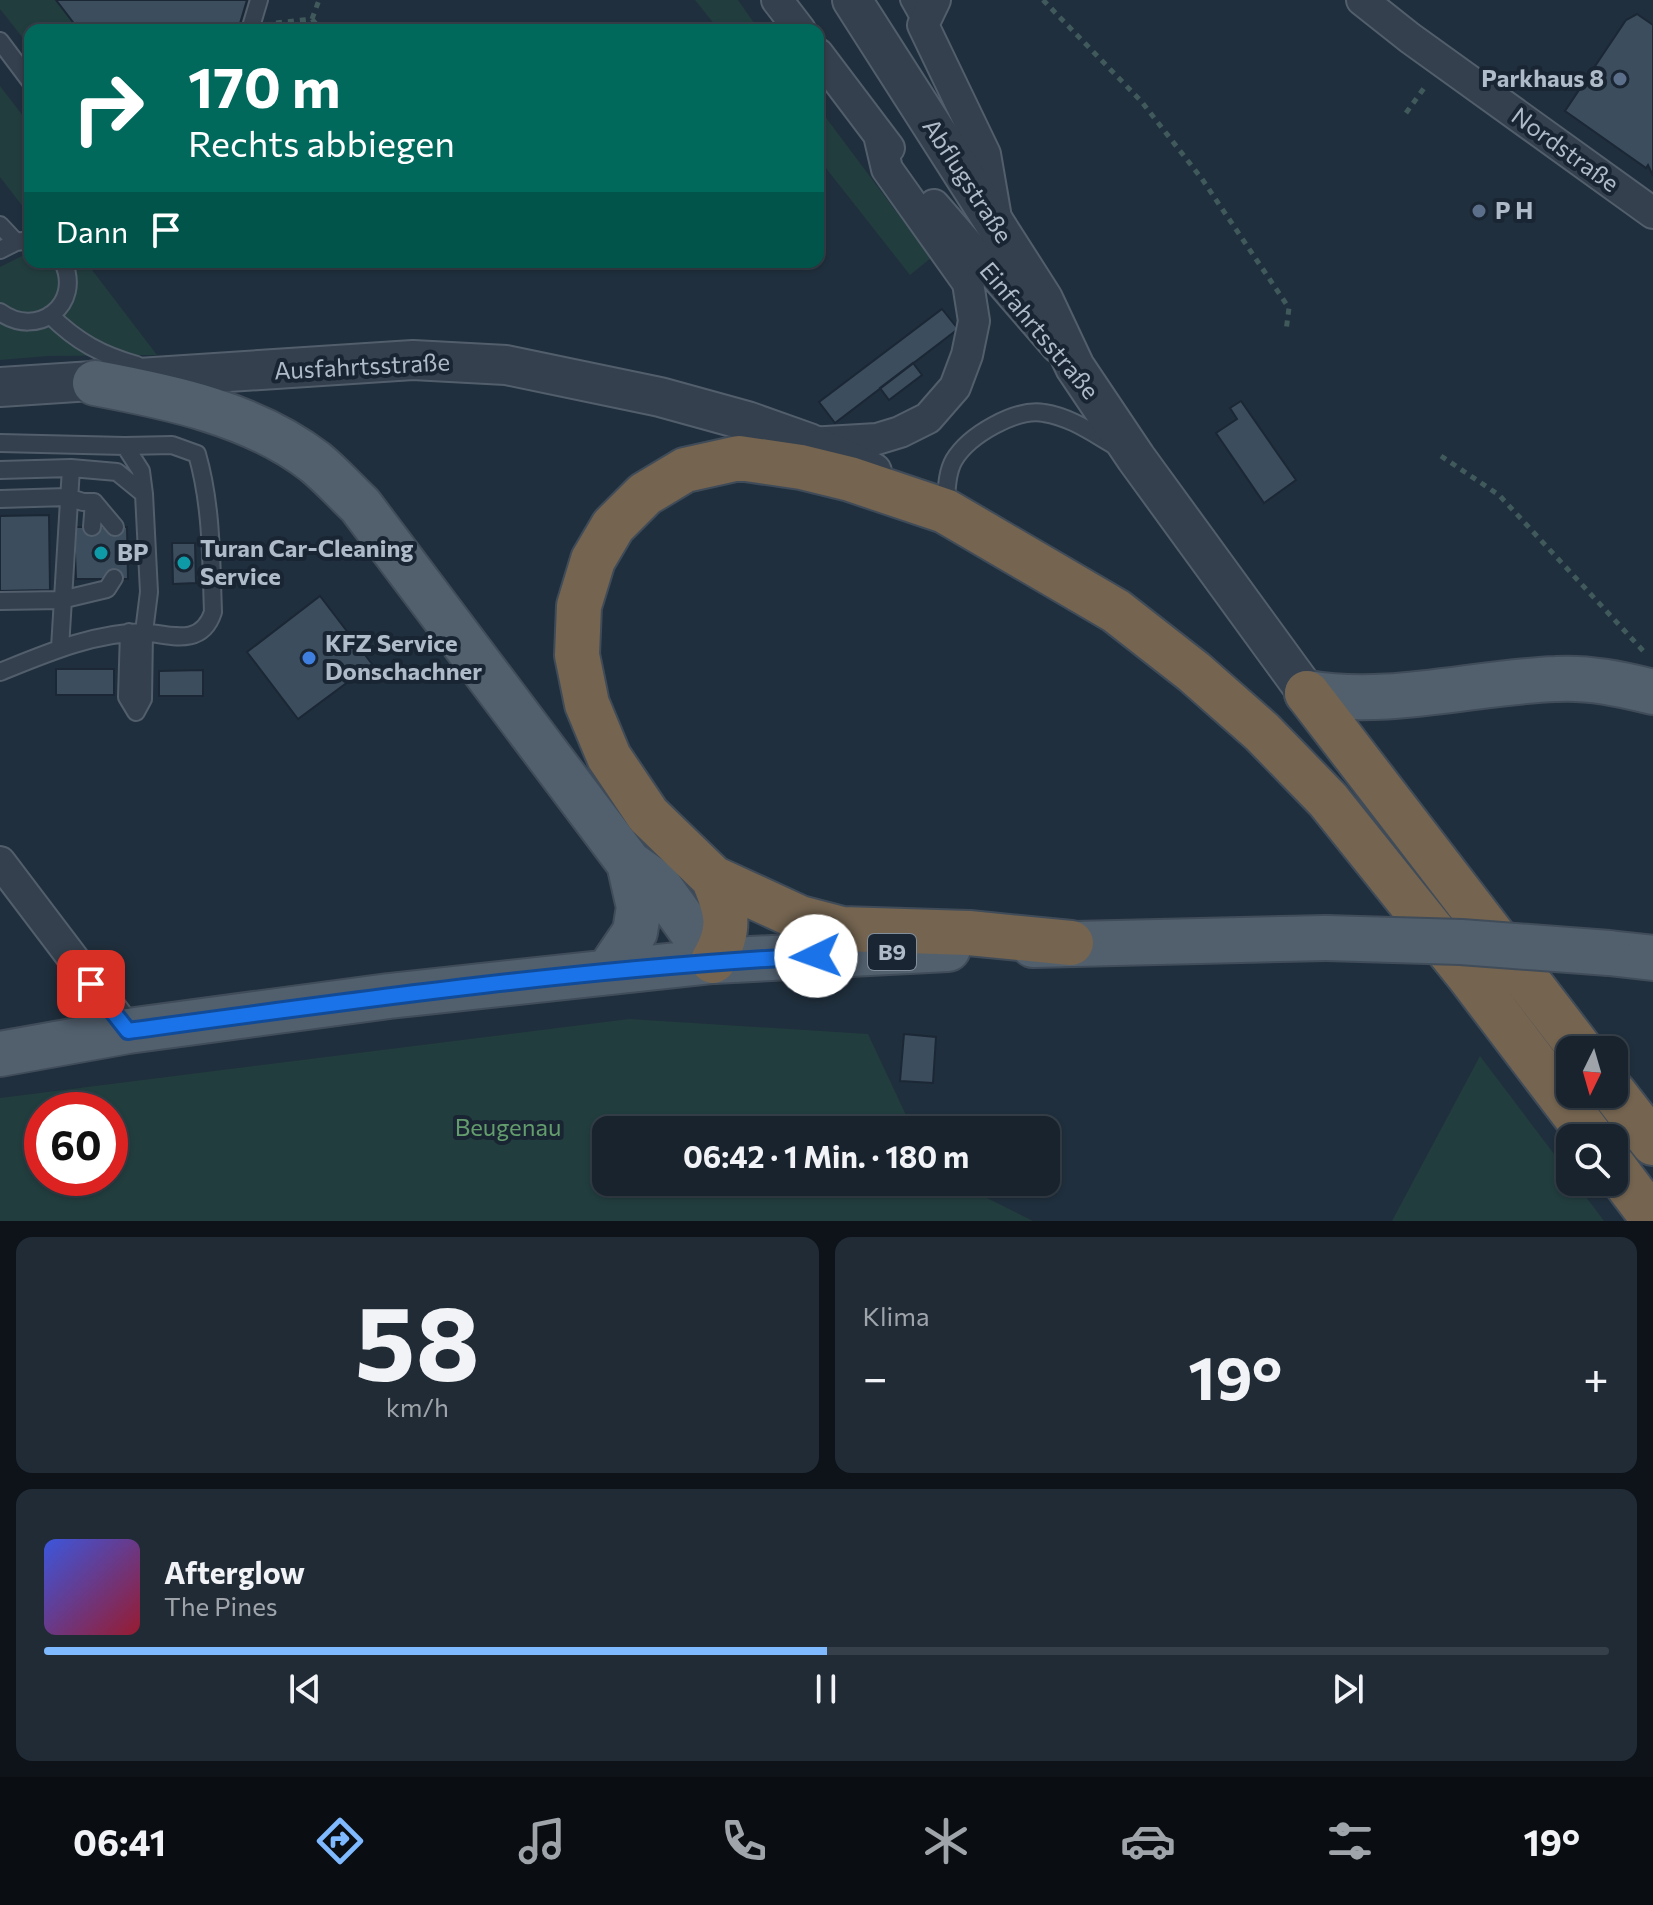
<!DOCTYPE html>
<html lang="de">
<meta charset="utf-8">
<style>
body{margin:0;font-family:Commissioner,sans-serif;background:#212b36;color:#f1f3f6;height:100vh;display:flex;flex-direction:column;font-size:30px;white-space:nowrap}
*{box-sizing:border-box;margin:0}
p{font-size:26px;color:#9fa4aa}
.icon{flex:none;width:44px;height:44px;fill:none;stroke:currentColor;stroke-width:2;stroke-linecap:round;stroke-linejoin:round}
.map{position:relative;height:1221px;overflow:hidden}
.side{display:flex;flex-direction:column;gap:16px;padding:16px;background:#0d1319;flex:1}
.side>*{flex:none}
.guide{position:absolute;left:24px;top:24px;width:800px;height:244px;border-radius:16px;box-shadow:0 2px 6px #0004,0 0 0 2px #36404a;background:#00695c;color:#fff;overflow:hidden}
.needle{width:52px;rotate:185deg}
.controls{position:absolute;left:1556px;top:1036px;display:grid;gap:16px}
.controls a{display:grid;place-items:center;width:72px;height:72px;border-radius:16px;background:#18232e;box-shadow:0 2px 6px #0004,0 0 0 2px #36404a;font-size:40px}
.speed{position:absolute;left:24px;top:1092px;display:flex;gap:16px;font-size:40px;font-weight:700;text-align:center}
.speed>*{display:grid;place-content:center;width:104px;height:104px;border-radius:50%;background:#18232e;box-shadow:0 2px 6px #0004,0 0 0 2px #36404a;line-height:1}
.speed .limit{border:12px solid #d22;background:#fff;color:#111}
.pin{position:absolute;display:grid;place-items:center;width:68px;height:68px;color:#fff;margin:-34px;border-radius:16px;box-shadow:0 4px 12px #0006}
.me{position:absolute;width:88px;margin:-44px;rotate:267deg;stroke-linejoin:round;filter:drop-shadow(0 0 6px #0008)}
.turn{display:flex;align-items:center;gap:28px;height:168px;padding:0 32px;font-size:36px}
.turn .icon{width:104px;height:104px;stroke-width:2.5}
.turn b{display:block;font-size:56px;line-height:68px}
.then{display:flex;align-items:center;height:76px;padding:0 32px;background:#0003;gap:16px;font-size:30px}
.big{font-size:60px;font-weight:700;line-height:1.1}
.side .card{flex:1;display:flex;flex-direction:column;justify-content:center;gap:12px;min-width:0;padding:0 28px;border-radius:16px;background:#212b36}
.side .dial{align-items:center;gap:0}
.dial b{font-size:104px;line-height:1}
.song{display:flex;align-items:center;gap:24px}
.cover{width:96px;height:96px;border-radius:12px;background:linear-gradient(135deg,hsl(230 70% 55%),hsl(350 70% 35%))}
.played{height:8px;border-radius:4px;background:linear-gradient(90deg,#7fb9ff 50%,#36404a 50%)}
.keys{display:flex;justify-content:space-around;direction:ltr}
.heat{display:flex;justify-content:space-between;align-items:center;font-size:44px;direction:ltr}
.side .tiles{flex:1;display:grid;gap:16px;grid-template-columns:1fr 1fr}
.card:last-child{grid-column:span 2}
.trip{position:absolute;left:592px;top:1116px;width:468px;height:80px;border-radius:16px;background:#18232e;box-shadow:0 2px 6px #0004,0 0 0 2px #36404a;font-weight:700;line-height:80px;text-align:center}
.menu{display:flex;height:128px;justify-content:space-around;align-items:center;background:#0a0e12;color:#9fa4aa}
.menu .icon{width:56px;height:56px}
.menu .active{color:#7fb9ff}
.menu b{font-size:36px;color:#f1f3f6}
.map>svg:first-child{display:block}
.green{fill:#223d3e;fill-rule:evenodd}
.building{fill:#3c4d5d;stroke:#1b2734;stroke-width:2}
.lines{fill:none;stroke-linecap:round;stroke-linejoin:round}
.service-casing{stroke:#525e6b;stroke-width:20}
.minor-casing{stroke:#525e6b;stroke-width:34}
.tertiary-casing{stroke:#525e6b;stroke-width:42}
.primary-casing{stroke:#404c59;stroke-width:48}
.motorway-casing{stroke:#3f4b58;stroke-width:48}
.path{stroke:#405a5c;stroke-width:5;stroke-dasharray:6 6;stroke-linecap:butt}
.service{stroke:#34404d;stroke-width:16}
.minor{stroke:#34404d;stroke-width:30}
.tertiary{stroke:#34404d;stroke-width:38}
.primary{stroke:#52606e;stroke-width:44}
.motorway{stroke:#746450;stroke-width:44}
.primary-bridge-casing{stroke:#404c59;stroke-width:48;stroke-linecap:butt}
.primary-bridge{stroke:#52606e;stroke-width:44}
.route-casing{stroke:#114b97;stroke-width:20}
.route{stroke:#1a73e8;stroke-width:14}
.service-dot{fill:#5c6f8a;stroke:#192532;stroke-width:3}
.culture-dot{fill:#0f9aa8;stroke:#192532;stroke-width:3}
.shop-dot{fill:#3f7fe0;stroke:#192532;stroke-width:3}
.labels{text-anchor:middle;stroke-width:8;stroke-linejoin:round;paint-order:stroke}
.shield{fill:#192532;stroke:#828e9c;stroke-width:2}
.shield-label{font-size:22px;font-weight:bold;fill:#afbbc9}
.poi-label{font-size:24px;font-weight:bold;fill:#afbbc9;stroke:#192532;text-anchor:start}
.street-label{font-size:24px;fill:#afbbc9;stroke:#192532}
.park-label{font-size:24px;fill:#649d6d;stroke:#192532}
</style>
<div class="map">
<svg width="1653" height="1221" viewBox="0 0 1653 1221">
<rect width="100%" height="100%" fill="#202f3d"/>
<path class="green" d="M0,0H56L79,30H30V47L0,9Z
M695,0H738L759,30H719Z
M0,86L30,125V210L27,212L0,177Z
M818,107L931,258L910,275L818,158Z
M30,252V262H86L157,355L47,356L0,360V267Z
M629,1019L868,1034L913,1130H606V1182H955L1033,1221H0V1098ZM42,1110H110V1178H42Z
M1480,1056L1570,1175V1182H1575L1604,1221H1392Z"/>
<path class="building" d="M56,0H247L238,30H79Z
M1637,14L1653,25V176L1648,165L1646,168L1565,111L1626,20Z
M942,309L958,329L835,423L819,402Z
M913,363L922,375L889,400L880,388Z
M1241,401L1296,480L1264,503L1216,433L1237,419L1230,408Z
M49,515L50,590L0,591V516Z
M74,527H127L128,579H76Z
M172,543H195L196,583L173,584Z
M320,596L372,664L298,719L247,652Z
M56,669H114V695H56Z
M203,670V696H159V671Z
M904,1034L936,1037L933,1083L900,1081Z"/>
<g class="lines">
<g class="service-casing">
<path id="service" d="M909,0L923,25
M250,30L259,0
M0,41L30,81
M0,225L16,242
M0,250L16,242L30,240
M0,312C37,339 83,305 63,262
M50,315C77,342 102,355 137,365
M0,443L125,446L141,471L144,494L149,592L144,632C93,633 47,653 0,672
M125,446L172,445L197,454C212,506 211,559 213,612C202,646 173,636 144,632L143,699L136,712
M0,470L71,468L117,472L144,494
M0,499L67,497L83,502H94L115,527
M945,509C947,493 946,474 954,460C969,435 1016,408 1044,413C1071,417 1094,434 1117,447
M92,527L94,502
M0,601L61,600L107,589L114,578
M129,632L127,697L136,712
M60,648L71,468"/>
</g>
<g class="minor-casing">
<path id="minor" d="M777,0L800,30
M935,0L923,25L985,154L996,218
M1362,0L1410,38L1653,213
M818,54L889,148
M934,205L1057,347
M809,443L877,439L900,432L928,418L955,387L967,355L974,321L968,283L887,169L879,135
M0,862L128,1031"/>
</g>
<g class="tertiary-casing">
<path id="tertiary" d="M852,0L1043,299L1075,367L1136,458L1307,693
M0,387L413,360L506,365L660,397L747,421L809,443L872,472"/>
</g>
<g class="primary-casing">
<path id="primary" d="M95,383C170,397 253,414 315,462C331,475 345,491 360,505L629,863L657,883L713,961
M1307,693C1391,707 1473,682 1556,679C1589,677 1621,684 1653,692
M1033,945L1326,938
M1609,953L1653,958
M608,972L635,932L639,907L629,863
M0,1054L128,1031L389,996L713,961L948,949"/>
</g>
<g class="motorway-casing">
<path id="motorway" d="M1307,693L1581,1050
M1071,943L969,933L842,929L800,918L713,878L648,815L609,757L587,704L577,655L579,606L593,560L613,526L645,494L685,470L739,458L801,467L850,479L945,511L1116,611L1194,672L1262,732L1328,800L1469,976L1592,1138
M713,961C732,929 727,911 713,878
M1614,1093L1653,1143
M1614,1167L1653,1219"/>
</g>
<path class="path" d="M1043,0L1141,101L1202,179L1289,308L1286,331
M312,19L319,0
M276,23L312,19L321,30
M1406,113L1427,84
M1441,456L1499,495L1647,655"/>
<use href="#service" class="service"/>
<use href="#minor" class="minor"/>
<use href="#tertiary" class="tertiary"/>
<use href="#primary" class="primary"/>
<use href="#motorway" class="motorway"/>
<g class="primary-bridge-casing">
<path id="primary-bridge" d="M1326,938L1461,942L1609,953"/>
</g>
<use href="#primary-bridge" class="primary-bridge"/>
</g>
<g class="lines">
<g class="route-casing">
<path id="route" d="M91,984L128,1031C356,1000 585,968 816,956"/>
</g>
<use href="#route" class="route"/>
</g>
<g class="service-dot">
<circle cx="1620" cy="79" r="8"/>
<circle cx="1479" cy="211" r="8"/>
</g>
<g class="culture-dot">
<circle cx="101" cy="553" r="8"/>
<circle cx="184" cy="563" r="8"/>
</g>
<circle class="shop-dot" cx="309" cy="658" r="8"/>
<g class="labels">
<rect class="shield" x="868" y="934" width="48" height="36" rx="6"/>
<g class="shield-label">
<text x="892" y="960">B9</text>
</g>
<g class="poi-label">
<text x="1604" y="87" text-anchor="end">Parkhaus 8</text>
<text x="1495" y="219">P H</text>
<text x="200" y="557">Turan Car-Cleaning<tspan x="200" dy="28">Service</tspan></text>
<text x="117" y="561">BP</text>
<text x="325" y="652">KFZ Service<tspan x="325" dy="28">Donschachner</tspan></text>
</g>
<g class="street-label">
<text transform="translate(1565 150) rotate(36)" y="8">Nordstraße</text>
<text transform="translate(967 181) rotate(57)" y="8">Abflugstraße</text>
<text transform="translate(1039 331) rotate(50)" y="8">Einfahrtsstraße</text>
<text transform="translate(362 367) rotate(-3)" y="8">Ausfahrtsstraße</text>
</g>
<g class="park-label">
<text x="508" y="1136">Beugenau</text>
</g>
</g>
</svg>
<div class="controls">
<a><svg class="needle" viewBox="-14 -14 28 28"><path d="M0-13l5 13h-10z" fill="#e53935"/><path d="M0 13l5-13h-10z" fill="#9fa4aa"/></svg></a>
<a><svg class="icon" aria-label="search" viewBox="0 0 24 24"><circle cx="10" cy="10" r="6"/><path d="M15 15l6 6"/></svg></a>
</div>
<div class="speed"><div class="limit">60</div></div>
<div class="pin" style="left:91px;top:984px;background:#d93025"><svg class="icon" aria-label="arrive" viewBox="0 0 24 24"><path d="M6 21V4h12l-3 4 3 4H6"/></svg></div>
<svg class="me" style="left:816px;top:956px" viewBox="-20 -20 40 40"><circle r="19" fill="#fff"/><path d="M0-13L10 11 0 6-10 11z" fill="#1a73e8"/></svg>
<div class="trip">06:42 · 1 Min. · 180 m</div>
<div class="guide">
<div class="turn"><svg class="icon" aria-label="right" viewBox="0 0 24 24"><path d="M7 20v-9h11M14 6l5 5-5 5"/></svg><div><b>170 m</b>Rechts abbiegen</div></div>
<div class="then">Dann<svg class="icon" aria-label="arrive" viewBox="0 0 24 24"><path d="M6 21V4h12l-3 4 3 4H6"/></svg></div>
</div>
</div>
<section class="side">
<div class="tiles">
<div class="card dial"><b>58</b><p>km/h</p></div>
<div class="card"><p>Klima</p>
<div class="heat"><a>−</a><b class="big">19°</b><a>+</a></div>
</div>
<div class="card">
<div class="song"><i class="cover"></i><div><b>Afterglow</b><p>The Pines</p></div></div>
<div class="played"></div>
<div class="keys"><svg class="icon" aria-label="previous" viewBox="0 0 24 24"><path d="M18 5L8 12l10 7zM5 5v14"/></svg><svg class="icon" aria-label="pause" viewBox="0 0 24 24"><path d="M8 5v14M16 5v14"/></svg><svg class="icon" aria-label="next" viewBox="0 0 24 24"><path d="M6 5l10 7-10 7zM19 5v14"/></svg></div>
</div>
</div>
</section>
<nav class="menu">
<b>06:41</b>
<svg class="icon active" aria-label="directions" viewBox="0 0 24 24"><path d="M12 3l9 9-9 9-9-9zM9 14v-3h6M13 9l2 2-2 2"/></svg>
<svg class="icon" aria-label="music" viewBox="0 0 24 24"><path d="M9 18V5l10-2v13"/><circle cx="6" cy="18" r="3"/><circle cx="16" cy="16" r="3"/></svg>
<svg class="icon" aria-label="phone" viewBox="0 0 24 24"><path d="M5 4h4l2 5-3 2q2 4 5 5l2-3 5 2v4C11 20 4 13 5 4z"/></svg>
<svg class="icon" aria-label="climate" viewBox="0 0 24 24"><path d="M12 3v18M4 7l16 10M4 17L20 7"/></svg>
<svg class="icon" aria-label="car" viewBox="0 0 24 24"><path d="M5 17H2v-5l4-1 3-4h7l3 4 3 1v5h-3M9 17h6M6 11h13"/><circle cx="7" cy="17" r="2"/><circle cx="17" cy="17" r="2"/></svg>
<svg class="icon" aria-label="filters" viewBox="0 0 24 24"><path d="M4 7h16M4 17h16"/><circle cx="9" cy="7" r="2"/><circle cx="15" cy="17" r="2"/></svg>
<b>19°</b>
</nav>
